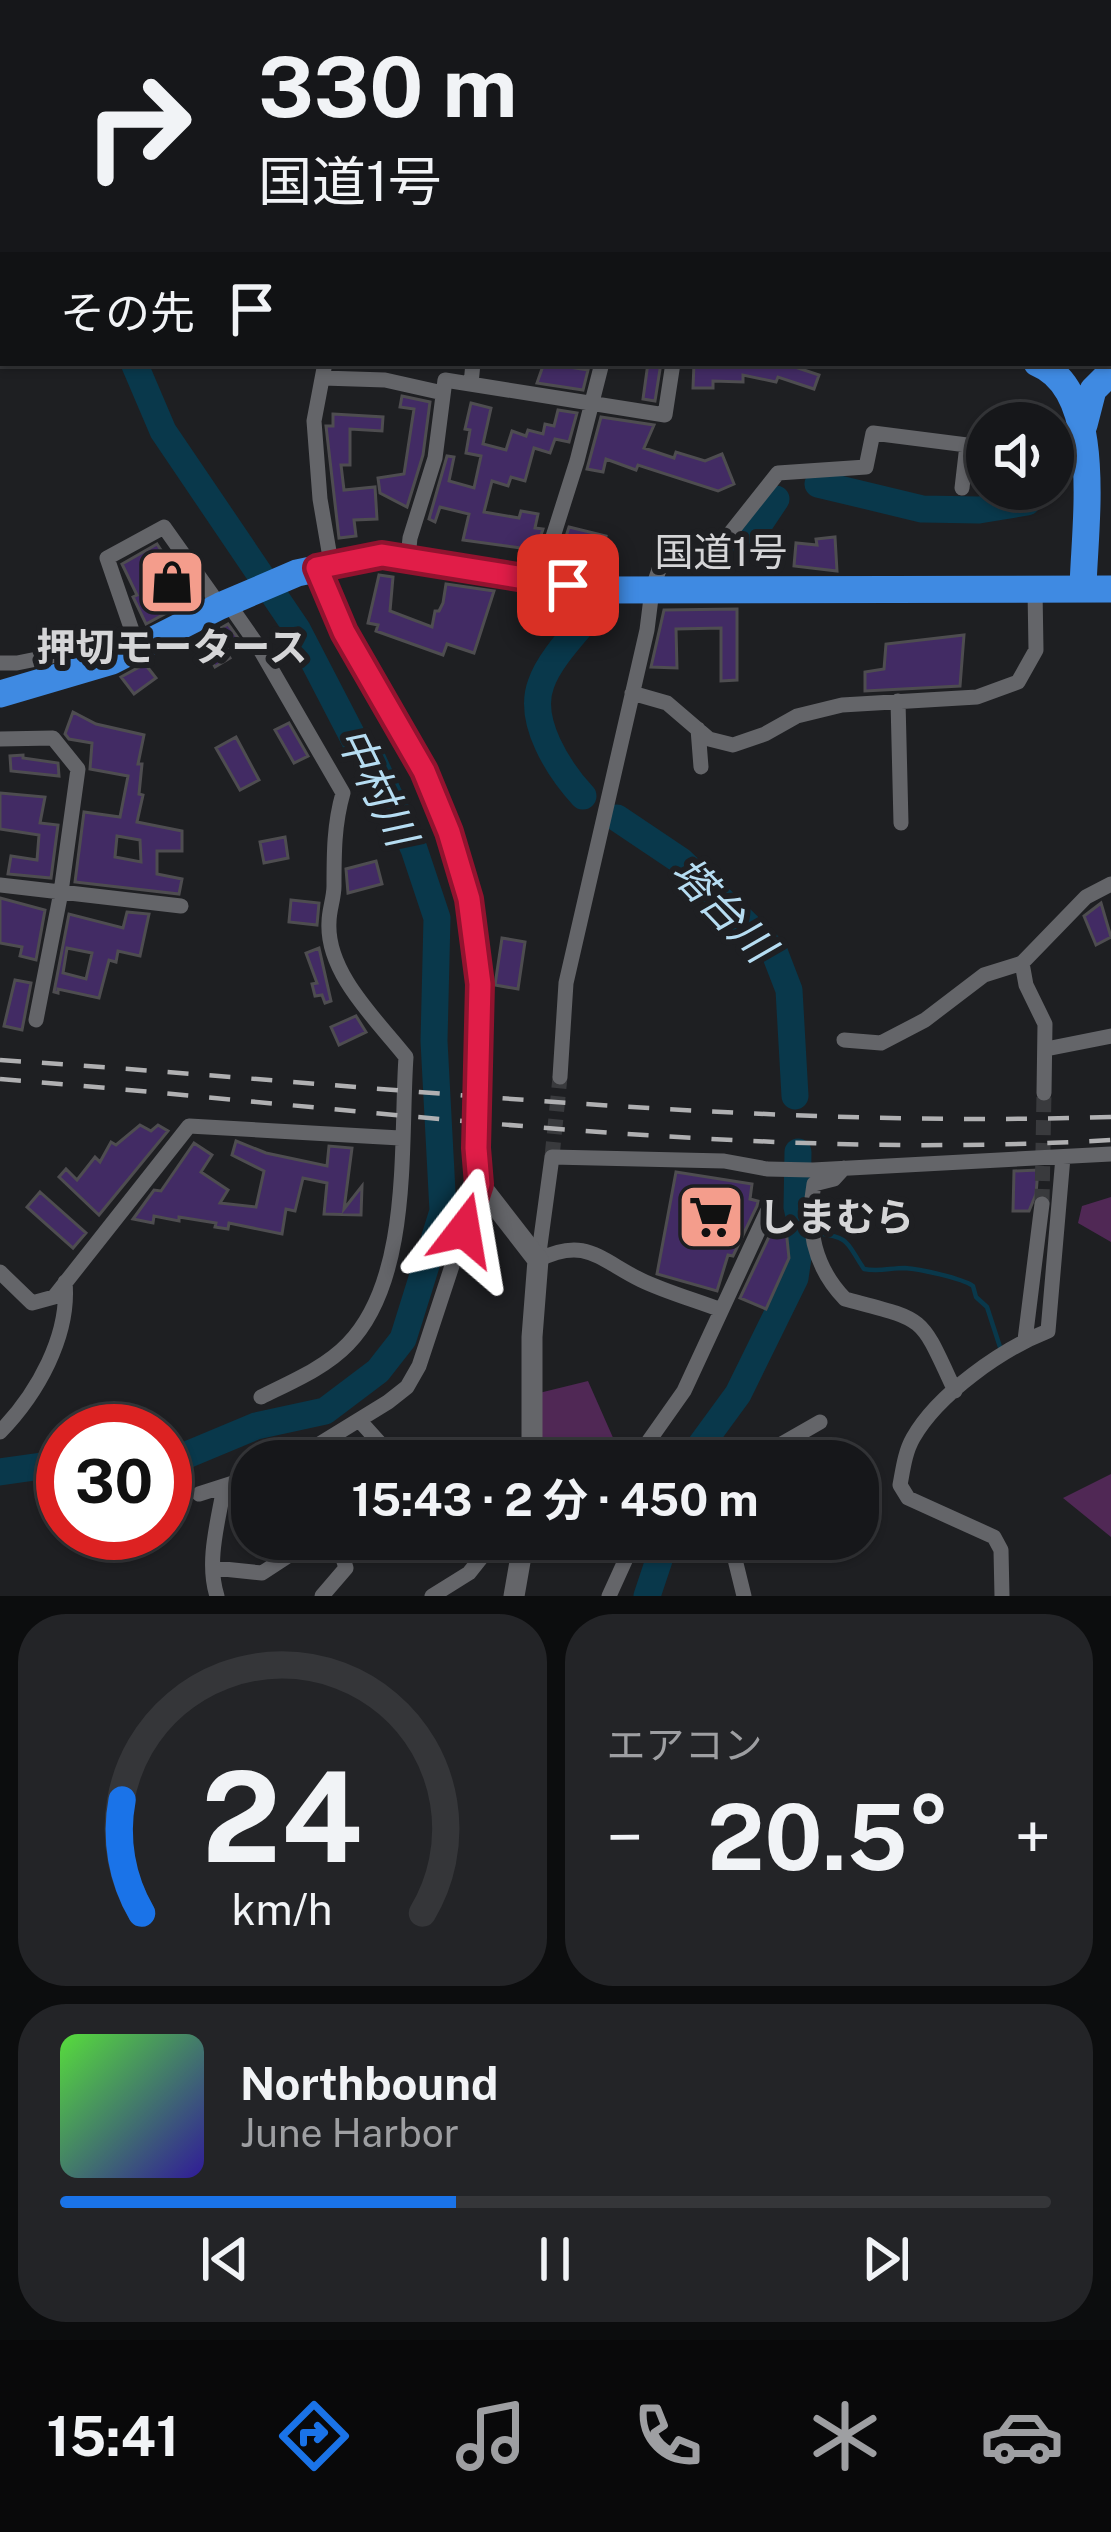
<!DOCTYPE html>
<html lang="ja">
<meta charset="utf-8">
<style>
body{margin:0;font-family:"Public Sans","Noto Sans JP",sans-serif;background:#232427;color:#f1f3f6;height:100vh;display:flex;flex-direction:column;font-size:45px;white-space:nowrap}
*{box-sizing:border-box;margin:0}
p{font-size:39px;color:#9e9fa2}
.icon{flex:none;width:66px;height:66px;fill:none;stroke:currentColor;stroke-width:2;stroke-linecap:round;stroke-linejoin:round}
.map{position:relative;height:1596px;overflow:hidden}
.drawer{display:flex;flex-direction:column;gap:18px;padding:18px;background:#0c0d0e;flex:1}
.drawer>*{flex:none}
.hud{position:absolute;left:0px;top:0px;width:1113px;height:366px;box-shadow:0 3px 9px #0004,0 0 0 3px #353639;background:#16171a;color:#f1f3f6;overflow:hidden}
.controls{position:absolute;left:966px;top:402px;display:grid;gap:24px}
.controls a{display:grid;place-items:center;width:108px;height:108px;border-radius:50%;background:#16171a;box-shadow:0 3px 9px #0004,0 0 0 3px #353639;font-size:60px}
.speed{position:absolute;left:36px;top:1404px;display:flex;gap:24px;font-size:60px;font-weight:700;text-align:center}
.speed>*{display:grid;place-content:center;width:156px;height:156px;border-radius:50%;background:#16171a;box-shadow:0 3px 9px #0004,0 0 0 3px #353639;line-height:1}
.speed .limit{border:18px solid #d22;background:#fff;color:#111}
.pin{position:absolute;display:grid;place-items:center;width:102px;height:102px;color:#fff;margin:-51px;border-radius:24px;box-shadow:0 6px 18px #0006}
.me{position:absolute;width:132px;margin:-66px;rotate:14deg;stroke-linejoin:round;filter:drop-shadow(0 0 9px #0008)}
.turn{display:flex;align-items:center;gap:42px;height:252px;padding:0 60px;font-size:54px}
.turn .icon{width:156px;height:156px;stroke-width:2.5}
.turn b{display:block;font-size:84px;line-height:102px}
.then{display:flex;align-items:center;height:114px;padding:0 60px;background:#0003;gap:24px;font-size:45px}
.big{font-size:90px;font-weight:700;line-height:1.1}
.drawer .widget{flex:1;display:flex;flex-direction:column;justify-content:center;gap:18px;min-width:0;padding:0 42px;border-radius:48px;background:#232427}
.drawer .dial{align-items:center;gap:0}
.dial svg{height:312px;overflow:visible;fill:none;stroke:#353639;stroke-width:7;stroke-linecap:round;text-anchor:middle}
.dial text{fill:#f1f3f6;stroke:none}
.song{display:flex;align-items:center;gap:36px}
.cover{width:144px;height:144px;border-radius:18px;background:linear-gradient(135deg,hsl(110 70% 55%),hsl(250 70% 35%))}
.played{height:12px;border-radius:6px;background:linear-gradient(90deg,#1a73e8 40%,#353639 40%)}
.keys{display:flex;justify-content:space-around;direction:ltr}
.heat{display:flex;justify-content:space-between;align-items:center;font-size:66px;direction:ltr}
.drawer .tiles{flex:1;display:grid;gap:18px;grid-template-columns:1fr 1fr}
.widget:last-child{grid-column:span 2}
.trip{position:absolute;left:231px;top:1440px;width:648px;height:120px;border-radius:48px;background:#16171a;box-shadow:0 3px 9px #0004,0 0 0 3px #353639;font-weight:700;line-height:120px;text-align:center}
.tabs{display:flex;height:192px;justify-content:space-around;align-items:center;background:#09090a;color:#9e9fa2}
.tabs .icon{width:84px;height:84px}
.tabs .on{color:#1a73e8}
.tabs b{font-size:54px;color:#f1f3f6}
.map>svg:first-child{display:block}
.green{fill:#502855}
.water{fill:#09384b}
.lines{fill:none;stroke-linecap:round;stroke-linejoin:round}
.stream{stroke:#09384b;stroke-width:4.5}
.river{stroke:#09384b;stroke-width:27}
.building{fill:#422b64;stroke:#4e4d50;stroke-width:3;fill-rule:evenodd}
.street-tunnel{stroke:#393a3d;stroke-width:15;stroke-dasharray:15 8;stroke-linecap:butt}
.street{stroke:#646569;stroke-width:15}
.secondary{stroke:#646569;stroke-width:21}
.highway{stroke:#3f8ae2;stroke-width:27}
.rail{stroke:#b0b0b2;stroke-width:4.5;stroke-dasharray:21 21;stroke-linecap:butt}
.route-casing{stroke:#92132f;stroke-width:30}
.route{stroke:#e11d48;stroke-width:21}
.labels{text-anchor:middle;stroke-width:12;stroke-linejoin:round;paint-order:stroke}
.street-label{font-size:39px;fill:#d5d5d7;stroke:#1e1f22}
.poi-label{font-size:39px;font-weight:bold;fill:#d5d5d7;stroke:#1e1f22}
.water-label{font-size:42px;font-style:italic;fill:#b6ddf2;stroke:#1e1f22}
</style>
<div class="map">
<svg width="1111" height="1596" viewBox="0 0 1111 1596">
<rect width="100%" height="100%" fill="#1e1f22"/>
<path class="green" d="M1111,1197V1242L1078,1223L1082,1206Z
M588,1381L622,1458L539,1461V1393Z
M1111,1474V1537L1063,1498Z"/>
<path class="water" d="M0,0H1111V134L1110,3H3V42Z"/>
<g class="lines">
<path class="stream" d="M818,1233C852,1238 846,1243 864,1269C879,1272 890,1268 905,1268C919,1269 962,1278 973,1286L976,1297L987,1307L1000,1347"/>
<path class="river" d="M0,143L3,145
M134,363L163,431L297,629L355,741L372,758L414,849L437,918L434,1041L443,1211L403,1339L378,1371L325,1411L256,1426L165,1464
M818,484L922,509L979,510L1027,502
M742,540L754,532L776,499
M583,796C559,770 527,721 541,684C550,657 580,629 597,606
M617,818L681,861L774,951L789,990L795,1096
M695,1461L700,1446L738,1394L795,1278L802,1230L797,1207L798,1152
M0,1472L63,1463
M647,1596L666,1539"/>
</g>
<path class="building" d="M544,363L588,370L583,390L537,383Z
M648,363H661L655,401L643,399Z
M694,363H783L819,375L814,389L778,377L776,382L743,375V382L713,381V388H693Z
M402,396L430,402L423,455L407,507L380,493L378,478L404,474L414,409L400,407Z
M471,403L491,408L483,444L506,450L512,431L526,436L528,430L543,434L545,424L554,426L558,410L577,413L569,442L555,439L550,453L534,448L525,481L511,477L508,486L492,481L484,512L519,518L521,511L538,514L535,528L543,529L536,550L463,540L469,514L440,507L435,522L429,519L447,456L454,457L449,481L474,488L481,456L466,453L470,430L465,429Z
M333,414L383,417L382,431L350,429V465H341L344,490L375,487L377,519L354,520L356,536L339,538L326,426H333Z
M601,417L654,425L644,448L674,458L676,452L705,461L722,454L734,484L718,491L638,465L636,470L606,459L603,472L587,469Z
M569,527L606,536L602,550L590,546L586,563L565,556L562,566L557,565Z
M835,537L837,571L794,566L796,543L817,545L816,539Z
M157,544L190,594L168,606L170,611L146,624L133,597L137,595L122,564Z
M379,575L393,577L390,611L432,627L435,611H439L443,603L446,584L494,591L474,653L447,644L443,655L376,631L378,625L368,623Z
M737,609V680L721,681V628L676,629L677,668L651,667L664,610Z
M228,624L241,642L226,652L230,658L215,667L202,645L218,636L216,631Z
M964,635L960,686L865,691V672L884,669L886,644Z
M145,664L156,678L134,694L121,677Z
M73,712L96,724L144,735L138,764H142L139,794L143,795L137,822L182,831V851H157V874L182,879L179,894L75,882L84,812L120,817L128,776L90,769L92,743L69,739L65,734ZM117,836L140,840L141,862L115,857Z
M289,723L308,756L294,763L275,730Z
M236,737L259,780L240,790L216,748Z
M23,755V758L58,763L59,776L11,771L10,756Z
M0,793L45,797L40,823L58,825L51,878L8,874L11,856L37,860L39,835L0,829Z
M285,837L288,858L264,863L260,842Z
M376,861L382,884L348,893L346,869Z
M0,898L45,910L36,960L20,956L22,947L0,943Z
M291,900L319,903L317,925L289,922Z
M1101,903L1111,937L1096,945L1084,916Z
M127,912L149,914L140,956L118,951L116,962L109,960L99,998L58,989V993L54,992L69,914L123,928ZM67,948L92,953L86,979L63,973Z
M502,938L525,942L518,989L495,985Z
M319,948L331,1001L325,1003L322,995L315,996L312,984L317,983L306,953Z
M15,980L31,983L22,1030L4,1026Z
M356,1016L366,1032L339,1045L331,1027Z
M140,1125L151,1131L158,1125L168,1131L99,1215L59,1177L66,1169L77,1180L95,1157L100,1162L111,1142L116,1145Z
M236,1141L266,1153L327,1166L329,1146L352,1148L344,1209L362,1186L361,1215L324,1214L327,1183L303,1178L295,1211L286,1209L282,1234L229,1223L228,1229L215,1227L216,1223L179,1217V1221L154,1216L153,1223L133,1219L154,1190L161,1191L194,1143L212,1155L201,1172L228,1190L220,1203L256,1207L264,1171L232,1155Z
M1038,1170L1036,1194L1029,1211H1013L1014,1171Z
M676,1172L752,1184L750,1199L758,1201L757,1206L733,1256L728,1255L717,1291L657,1274Z
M40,1192L86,1233L73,1248L27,1207Z
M775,1224L786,1229L789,1258L766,1309L740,1298Z"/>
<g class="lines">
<path class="street-tunnel" d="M552,1157L560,1077
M1042,1204L1044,1093"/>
<path class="street" d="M325,363L314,421L320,499L331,563
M323,378L385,380L443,393
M471,384L473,363
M408,557L410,538L435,458L445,380L665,415L673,363
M539,581L577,461L602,363
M228,603L258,646L343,793C334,824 334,854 334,886C334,898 329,910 329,922C326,973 377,1020 406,1057C400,1143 412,1278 348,1344C325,1368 291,1382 261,1397
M0,663H17L101,646L138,648L107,558L164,527L220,606
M632,693L667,703L709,739L733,745L765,734L797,716L842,705L977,697L1018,682L1036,650L1035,590
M898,701L901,823
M698,729L701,767
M0,739L53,738L78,769L61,892L36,1020
M0,885L181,906
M844,1040L881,1043L925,1020L984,975L1022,963
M1046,1049L1111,1036
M560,1077L566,983L647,630L652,590L663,558L720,546L778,473L866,467L873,433L967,445L962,488
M1044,1093L1045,1024L1026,985L1022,963L1086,897L1111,884
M844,1168L834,1179L814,1184C806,1227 814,1267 845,1299C928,1321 919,1314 955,1391
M538,1260L552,1157L724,1161L767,1169L813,1170L1111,1154
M538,1260C586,1236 600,1260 641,1280C666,1292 695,1300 721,1310
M0,1272L32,1303L54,1297L189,1126L400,1138
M1025,1340L1042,1204
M359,1420L396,1461
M0,1432C37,1394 70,1336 65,1282
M641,1452L684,1391L767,1212
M292,1461L388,1402L407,1387L419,1366L479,1184
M407,1461L424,1449
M629,1461L641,1452L657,1461
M752,1461L820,1422
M199,1494L252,1477
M730,1539L744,1596
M214,1568L262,1573L314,1539
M217,1596C206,1562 218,1522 224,1487
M322,1596L346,1568L337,1539
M432,1596L469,1573L496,1539
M609,1596L629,1552L631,1539
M1002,1596L1001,1550L994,1537L908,1498L900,1485C903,1469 905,1452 913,1438C938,1394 1002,1349 1048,1331L1063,1157"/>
<path class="secondary" d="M317,568L344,633L424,771L449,833L469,899L480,984L476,1148L479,1184L538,1260L532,1337V1461
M514,1596L524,1539"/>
<path class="highway" d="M0,218H3
M1110,308H1111
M1110,351H1111
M1037,363C1106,391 1084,528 1083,589
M1084,425L1093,390L1111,372
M0,694L112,661L220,606L297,573L382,555L597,590L1111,589"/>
<path class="rail" d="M0,1060C370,1084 740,1129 1111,1117
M0,1079C368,1108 741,1162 1111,1140"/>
</g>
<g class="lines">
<g class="route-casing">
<path id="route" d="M464,1230L479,1184L476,1148L480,984L469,899L449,832L424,771L344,632L317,568L382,555L568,585"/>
</g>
<use href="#route" class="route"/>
</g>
<defs>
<g id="shop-square" transform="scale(3.45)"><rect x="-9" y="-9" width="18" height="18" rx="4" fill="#f49d8c" stroke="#1e1f22"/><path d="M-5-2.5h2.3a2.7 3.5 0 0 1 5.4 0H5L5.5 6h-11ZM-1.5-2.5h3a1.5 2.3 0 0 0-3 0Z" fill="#111"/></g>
<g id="supermarket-square" transform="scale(3.45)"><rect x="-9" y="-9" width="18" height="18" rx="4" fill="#f49d8c" stroke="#1e1f22"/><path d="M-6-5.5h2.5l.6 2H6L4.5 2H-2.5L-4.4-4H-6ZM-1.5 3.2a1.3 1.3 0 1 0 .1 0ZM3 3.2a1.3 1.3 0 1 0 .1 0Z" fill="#111"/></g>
</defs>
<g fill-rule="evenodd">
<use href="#shop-square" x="172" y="582"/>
<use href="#supermarket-square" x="711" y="1217"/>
</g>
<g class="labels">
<g class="street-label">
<text x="721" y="566">国道1号</text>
</g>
<g class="poi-label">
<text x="172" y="661">押切モータース</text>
<text x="758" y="1231" text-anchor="start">しまむら</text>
</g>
<g class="water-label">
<text transform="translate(377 786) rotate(64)" y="15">中村川</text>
<text transform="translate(723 909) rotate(46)" y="15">塔台川</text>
</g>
</g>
</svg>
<div class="controls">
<a><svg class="icon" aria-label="sound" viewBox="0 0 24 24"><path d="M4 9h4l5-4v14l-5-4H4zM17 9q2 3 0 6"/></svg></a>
</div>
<div class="speed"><div class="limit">30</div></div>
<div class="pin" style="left:568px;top:585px;background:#d93025"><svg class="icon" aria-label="arrive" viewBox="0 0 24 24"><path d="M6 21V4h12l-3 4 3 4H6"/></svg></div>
<svg class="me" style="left:464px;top:1230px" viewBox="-20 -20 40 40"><path d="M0-17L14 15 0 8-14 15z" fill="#e11d48" stroke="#fff" stroke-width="4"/></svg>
<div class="trip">15:43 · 2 分 · 450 m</div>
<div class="hud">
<div class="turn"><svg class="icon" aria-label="right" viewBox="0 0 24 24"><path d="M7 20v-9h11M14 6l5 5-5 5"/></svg><div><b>330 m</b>国道1号</div></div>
<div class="then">その先<svg class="icon" aria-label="arrive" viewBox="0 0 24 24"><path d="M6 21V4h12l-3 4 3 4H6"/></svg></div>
</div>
</div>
<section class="drawer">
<div class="tiles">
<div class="widget dial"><svg viewBox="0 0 100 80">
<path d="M14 69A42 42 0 1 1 86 69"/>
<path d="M14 69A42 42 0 0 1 9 40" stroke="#1a73e8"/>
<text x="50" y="56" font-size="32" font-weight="700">24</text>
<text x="50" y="72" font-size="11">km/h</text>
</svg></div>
<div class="widget"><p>エアコン</p>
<div class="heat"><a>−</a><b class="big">20.5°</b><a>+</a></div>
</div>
<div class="widget">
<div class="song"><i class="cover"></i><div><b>Northbound</b><p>June Harbor</p></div></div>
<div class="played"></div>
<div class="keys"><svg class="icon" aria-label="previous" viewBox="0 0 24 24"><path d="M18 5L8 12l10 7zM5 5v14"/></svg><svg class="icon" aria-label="pause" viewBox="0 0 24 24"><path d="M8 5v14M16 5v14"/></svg><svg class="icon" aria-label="next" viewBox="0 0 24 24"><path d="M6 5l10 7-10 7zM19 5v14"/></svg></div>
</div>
</div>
</section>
<nav class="tabs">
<b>15:41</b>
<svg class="icon on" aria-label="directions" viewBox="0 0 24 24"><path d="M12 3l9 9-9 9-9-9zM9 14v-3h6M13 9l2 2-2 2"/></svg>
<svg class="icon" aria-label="music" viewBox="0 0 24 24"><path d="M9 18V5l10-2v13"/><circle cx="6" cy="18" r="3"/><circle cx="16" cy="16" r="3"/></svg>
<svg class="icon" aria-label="phone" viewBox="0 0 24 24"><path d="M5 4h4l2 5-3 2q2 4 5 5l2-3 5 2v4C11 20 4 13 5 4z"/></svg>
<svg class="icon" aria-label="climate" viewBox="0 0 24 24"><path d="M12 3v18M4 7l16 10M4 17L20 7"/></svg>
<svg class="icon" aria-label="car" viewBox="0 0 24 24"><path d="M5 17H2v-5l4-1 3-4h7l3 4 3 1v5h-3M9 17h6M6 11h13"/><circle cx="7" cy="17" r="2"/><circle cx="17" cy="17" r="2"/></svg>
</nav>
